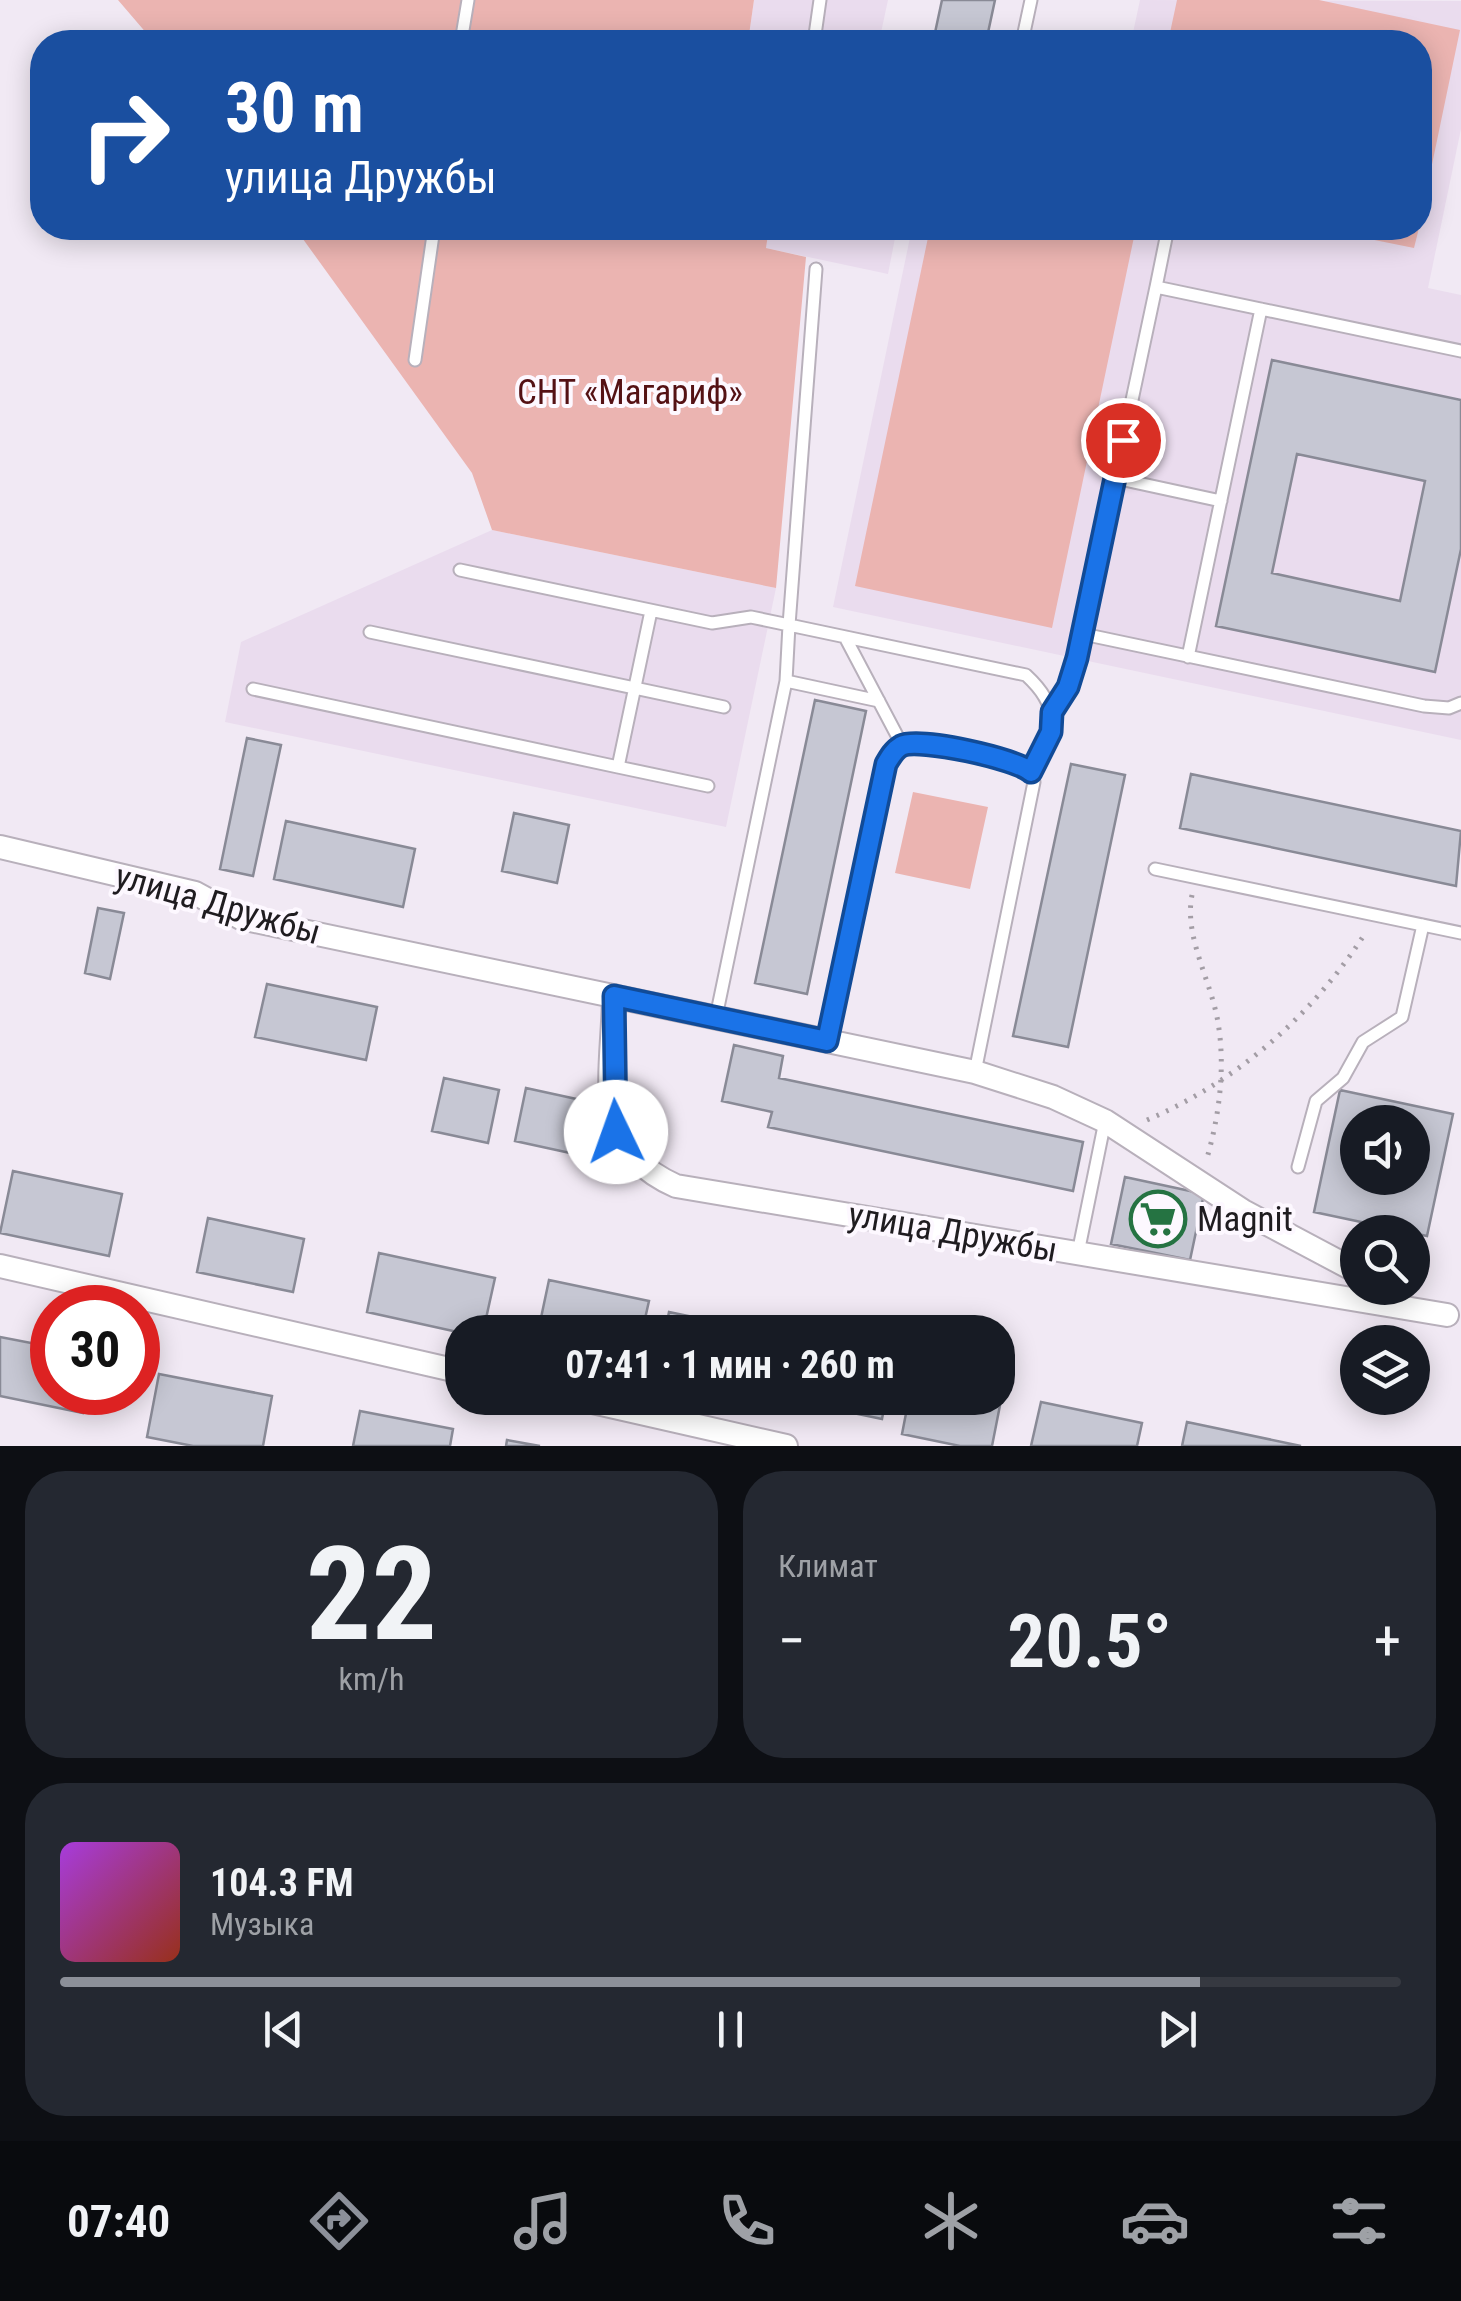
<!DOCTYPE html>
<html lang="ru">
<meta charset="utf-8">
<style>
body{margin:0;font-family:"Roboto Condensed",sans-serif;background:#242831;color:#f1f3f6;height:100vh;display:flex;flex-direction:column;font-size:38px;white-space:nowrap}
*{box-sizing:border-box;margin:0}
p{font-size:32px;color:#9ea1a6}
.icon{flex:none;width:55px;height:55px;fill:none;stroke:currentColor;stroke-width:2;stroke-linecap:round;stroke-linejoin:round}
.map{position:relative;height:1446px;overflow:hidden}
.side{display:flex;flex-direction:column;gap:25px;padding:25px;background:#0d0f14;flex:1}
.side>*{flex:none}
.guide{position:absolute;left:30px;top:30px;width:1402px;height:210px;border-radius:40px;box-shadow:0 5px 25px #0003;background:#1a4fa0;color:#fff;overflow:hidden}
.tools{position:absolute;left:1340px;top:1105px;display:grid;gap:20px}
.tools a{display:grid;place-items:center;width:90px;height:90px;border-radius:50%;background:#171b24;box-shadow:0 5px 25px #0003;font-size:50px}
.speed{position:absolute;left:30px;top:1285px;display:flex;gap:20px;font-size:50px;font-weight:700;text-align:center}
.speed>*{display:grid;place-content:center;width:130px;height:130px;border-radius:50%;background:#171b24;box-shadow:0 5px 25px #0003;line-height:1}
.speed .limit{border:15px solid #d22;background:#fff;color:#111}
.pin{position:absolute;display:grid;place-items:center;width:85px;height:85px;color:#fff;margin:-42px;border:5px solid #fff;border-radius:50%;box-shadow:0 2px 10px #0007}
.me{position:absolute;width:110px;margin:-55px;rotate:357deg;stroke-linejoin:round;filter:drop-shadow(0 0 8px #0008)}
.turn{display:flex;align-items:center;gap:35px;height:210px;padding:0 30px;font-size:45px}
.turn .icon{width:130px;height:130px;stroke-width:2.5}
.turn b{display:block;font-size:70px;line-height:85px}
.big{font-size:75px;font-weight:700;line-height:1.1}
.side .card{flex:1;display:flex;flex-direction:column;justify-content:center;gap:15px;min-width:0;padding:0 35px;border-radius:40px;background:#242831}
.side .dial{align-items:center;gap:0}
.dial b{font-size:130px;line-height:1}
.song{display:flex;align-items:center;gap:30px}
.cover{width:120px;height:120px;border-radius:15px;background:linear-gradient(135deg,hsl(280 70% 55%),hsl(10 70% 35%))}
.played{height:10px;border-radius:5px;background:linear-gradient(90deg,#8c9099 85%,#363941 85%)}
.keys{display:flex;justify-content:space-around;direction:ltr}
.heat{display:flex;justify-content:space-between;align-items:center;font-size:55px;direction:ltr}
.side .tiles{flex:1;display:grid;gap:25px;grid-template-columns:1fr 1fr}
.card:last-child{grid-column:span 2}
.trip{position:absolute;left:445px;top:1315px;width:570px;height:100px;border-radius:40px;background:#171b24;box-shadow:0 5px 25px #0003;font-weight:700;line-height:100px;text-align:center}
.menu{display:flex;height:160px;justify-content:space-around;align-items:center;background:#090b0e;color:#9ea1a6}
.menu .icon{width:70px;height:70px}
.menu .selected{color:#8c9099}
.menu b{font-size:45px;color:#f1f3f6}
.map>svg:first-child{display:block}
.built{fill:#eadcee}
.green{fill:#ebb4b1}
.building{fill:#c6c7d3;stroke:#898a96;stroke-width:2.5;fill-rule:evenodd}
.lines{fill:none;stroke-linecap:round;stroke-linejoin:round}
.lane-casing{stroke:#b8b0bb;stroke-width:15}
.street-casing{stroke:#b8b0bb;stroke-width:26}
.path{stroke:#a39da5;stroke-width:5;stroke-dasharray:2.5 8;stroke-linecap:butt}
.lane{stroke:#fff;stroke-width:11}
.street{stroke:#fff;stroke-width:22}
.route-casing{stroke:#114b97;stroke-width:25}
.route{stroke:#1a73e8;stroke-width:18}
.labels{text-anchor:middle;stroke-width:8;stroke-linejoin:round;paint-order:stroke}
.park-label{font-size:35px;fill:#541114;stroke:#fdf8ff}
.street-label{font-size:35px;fill:#1f1c20;stroke:#fdf8ff}
.poi-label{font-size:35px;fill:#1f1c20;stroke:#fdf8ff;text-anchor:start}
</style>
<div class="map">
<svg width="1461" height="1446" viewBox="0 0 1461 1446">
<rect width="100%" height="100%" fill="#f1e9f4"/>
<path class="built" d="M754,0H888L879,42H748Z
M1140,0L1461,1V129L1428,288L1461,295V740L833,607L912,228H1420V42H1131Z
M769,228H897L888,274L766,248Z
M492,530L776,588L726,827L225,722L241,642Z"/>
<path class="green" d="M118,0H754L748,42H154Z
M1177,0H1319L1460,30L1420,222V42H1168Z
M295,228H769L766,248L806,257L776,588L492,530L472,473Z
M930,228H1088L1134,237L1052,628L855,586Z
M1315,228H1419L1414,248Z
M913,792L988,807L970,889L895,873Z"/>
<path class="building" d="M942,0H995L986,42H933Z
M1272,360L1461,400V549L1435,672L1216,626ZM1297,454L1425,481L1400,601L1272,573Z
M815,700L866,711L807,994L755,983Z
M247,738L281,745L253,876L220,869Z
M1071,764L1125,775L1068,1047L1013,1036Z
M1191,774L1461,831L1456,886L1180,828Z
M514,813L569,825L557,883L502,871Z
M286,821L415,849L403,907L274,879Z
M98,908L124,913L110,979L85,973Z
M267,984L377,1007L366,1060L255,1037Z
M734,1045L783,1056L779,1078L1083,1142L1073,1191L768,1127L772,1112L722,1101Z
M444,1078L499,1090L488,1143L432,1131Z
M526,1088L581,1100L570,1153L515,1141Z
M1340,1090L1453,1114L1427,1236L1314,1212ZM1358,1122H1412V1178H1358Z
M13,1171L122,1194L109,1256L0,1233Z
M1125,1177L1204,1194L1190,1260L1111,1244Z
M208,1218L304,1239L293,1292L197,1272Z
M379,1253L495,1278L483,1332L462,1333L367,1312Z
M549,1280L649,1301L642,1332H538Z
M669,1312L765,1332H665Z
M0,1337L52,1347V1392H87L83,1413L0,1396Z
M159,1374L272,1396L263,1446H193L147,1437Z
M998,1383L1004,1385L992,1446H960L902,1434L909,1398H998Z
M781,1398H886L882,1419Z
M1041,1402L1142,1423L1137,1446H1031Z
M360,1411L453,1429L450,1446H353Z
M1187,1422L1301,1446H1182Z
M507,1440L540,1446H506Z"/>
<g class="lines">
<g class="lane-casing">
<path id="lane" d="M461,42L468,0
M814,42L820,0
M1022,42L1031,0
M1156,287L1168,228
M415,360L434,228
M1115,478L1221,501
M460,570L712,623L751,617L789,625L816,269
M370,632L724,707
M1083,634L1424,706L1449,708L1461,703
M845,637L902,745
M1188,657L1261,309
M786,681L879,701
M253,689L618,767L651,611
M1052,711L1068,687L1077,659L1156,287L1461,351
M618,767L708,786
M1155,869L1461,933
M716,1017L786,681L789,625L1026,675C1065,711 1052,730 1031,772
M827,1041L885,763C909,725 973,754 1010,761L1024,765L1034,782L975,1072
M1298,1167L1316,1101L1343,1078L1363,1042L1402,1017L1423,925
M1078,1253L1105,1121"/>
</g>
<g class="street-casing">
<path id="street" d="M0,847L195,893L241,918L975,1072L1053,1097L1105,1121L1243,1211L1358,1272
M614,996C613,1077 589,1147 676,1186L1447,1315
M0,1266L462,1372
M575,1398L786,1446"/>
</g>
<path class="path" d="M1192,895C1184,935 1209,977 1217,1017C1226,1063 1220,1113 1207,1158
M1147,1120C1238,1081 1313,1015 1366,932"/>
<use href="#lane" class="lane"/>
<use href="#street" class="street"/>
</g>
<g class="lines">
<g class="route-casing">
<path id="route" d="M616,1132L614,996L827,1041L886,764C890,757 894,750 901,746C919,737 1017,759 1031,772L1051,732L1052,712L1068,687L1077,658L1123,440"/>
</g>
<use href="#route" class="route"/>
</g>
<defs>
<g id="supermarket-ring" transform="scale(2.875)"><circle r="9.5" fill="#fdf8ff" stroke="#257342" stroke-width="1.5"/><path d="M-6-5.5h2.5l.6 2H6L4.5 2H-2.5L-4.4-4H-6ZM-1.5 3.2a1.3 1.3 0 1 0 .1 0ZM3 3.2a1.3 1.3 0 1 0 .1 0Z" fill="#257342"/></g>
</defs>
<g fill-rule="evenodd">
<use href="#supermarket-ring" x="1158" y="1219"/>
</g>
<g class="labels">
<g class="park-label">
<text x="630" y="404">СНТ «Магариф»</text>
</g>
<g class="street-label">
<text transform="translate(218 904) rotate(16)" y="12">улица Дружбы</text>
<text transform="translate(953 1232) rotate(10)" y="12">улица Дружбы</text>
</g>
<g class="poi-label">
<text x="1197" y="1231">Magnit</text>
</g>
</g>
</svg>
<div class="tools">
<a><svg class="icon" aria-label="sound" viewBox="0 0 24 24"><path d="M4 9h4l5-4v14l-5-4H4zM17 9q2 3 0 6"/></svg></a>
<a><svg class="icon" aria-label="search" viewBox="0 0 24 24"><circle cx="10" cy="10" r="6"/><path d="M15 15l6 6"/></svg></a>
<a><svg class="icon" aria-label="layers" viewBox="0 0 24 24"><path d="M12 4l9 5-9 5-9-5zM3 14l9 5 9-5"/></svg></a>
</div>
<div class="speed"><div class="limit">30</div></div>
<div class="pin" style="left:1123px;top:440px;background:#d93025"><svg class="icon" aria-label="arrive" viewBox="0 0 24 24"><path d="M6 21V4h12l-3 4 3 4H6"/></svg></div>
<svg class="me" style="left:616px;top:1132px" viewBox="-20 -20 40 40"><circle r="19" fill="#fff"/><path d="M0-13L10 11 0 6-10 11z" fill="#1a73e8"/></svg>
<div class="trip">07:41 · 1 мин · 260 m</div>
<div class="guide">
<div class="turn"><svg class="icon" aria-label="right" viewBox="0 0 24 24"><path d="M7 20v-9h11M14 6l5 5-5 5"/></svg><div><b>30 m</b>улица Дружбы</div></div>
</div>
</div>
<section class="side">
<div class="tiles">
<div class="card dial"><b>22</b><p>km/h</p></div>
<div class="card"><p>Климат</p>
<div class="heat"><a>−</a><b class="big">20.5°</b><a>+</a></div>
</div>
<div class="card">
<div class="song"><i class="cover"></i><div><b>104.3 FM</b><p>Музыка</p></div></div>
<div class="played"></div>
<div class="keys"><svg class="icon" aria-label="previous" viewBox="0 0 24 24"><path d="M18 5L8 12l10 7zM5 5v14"/></svg><svg class="icon" aria-label="pause" viewBox="0 0 24 24"><path d="M8 5v14M16 5v14"/></svg><svg class="icon" aria-label="next" viewBox="0 0 24 24"><path d="M6 5l10 7-10 7zM19 5v14"/></svg></div>
</div>
</div>
</section>
<nav class="menu">
<b>07:40</b>
<svg class="icon selected" aria-label="directions" viewBox="0 0 24 24"><path d="M12 3l9 9-9 9-9-9zM9 14v-3h6M13 9l2 2-2 2"/></svg>
<svg class="icon" aria-label="music" viewBox="0 0 24 24"><path d="M9 18V5l10-2v13"/><circle cx="6" cy="18" r="3"/><circle cx="16" cy="16" r="3"/></svg>
<svg class="icon" aria-label="phone" viewBox="0 0 24 24"><path d="M5 4h4l2 5-3 2q2 4 5 5l2-3 5 2v4C11 20 4 13 5 4z"/></svg>
<svg class="icon" aria-label="climate" viewBox="0 0 24 24"><path d="M12 3v18M4 7l16 10M4 17L20 7"/></svg>
<svg class="icon" aria-label="car" viewBox="0 0 24 24"><path d="M5 17H2v-5l4-1 3-4h7l3 4 3 1v5h-3M9 17h6M6 11h13"/><circle cx="7" cy="17" r="2"/><circle cx="17" cy="17" r="2"/></svg>
<svg class="icon" aria-label="filters" viewBox="0 0 24 24"><path d="M4 7h16M4 17h16"/><circle cx="9" cy="7" r="2"/><circle cx="15" cy="17" r="2"/></svg>
</nav>
